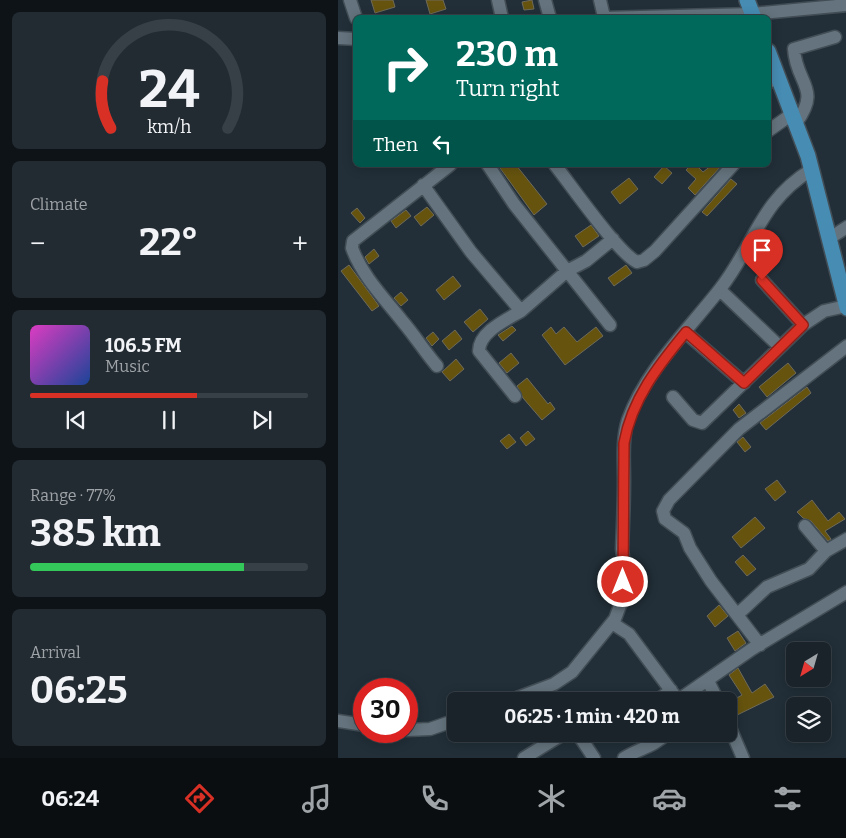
<!DOCTYPE html>
<meta charset="utf-8">
<style>
body{margin:0;font-family:Bitter,serif;background:#232b32;color:#f1f3f6;height:100vh;display:flex;flex-direction:column;font-size:19px;white-space:nowrap}
*{box-sizing:border-box;margin:0}
p{font-size:16px;color:#9fa4a8}
.icon{flex:none;width:28px;height:28px;fill:none;stroke:currentColor;stroke-width:2;stroke-linecap:round;stroke-linejoin:round}
.map{position:relative;flex:1;overflow:hidden}
.details{display:flex;flex-direction:column;gap:12px;padding:12px;background:#0e1317;width:338px}
.details>*{flex:none}
.guide{position:absolute;left:15px;top:15px;width:418px;height:152px;border-radius:8px;box-shadow:0 2px 12px #0003,0 0 0 1px #384047;background:#00695c;color:#fff;overflow:hidden}
.needle{width:32px;rotate:217deg}
.fabs{position:absolute;left:448px;top:642px;display:grid;gap:10px}
.fabs a{display:grid;place-items:center;width:45px;height:45px;border-radius:8px;background:#1a232a;box-shadow:0 2px 12px #0003,0 0 0 1px #384047;font-size:25px}
.speed{position:absolute;left:15px;top:678px;display:flex;gap:10px;font-size:25px;font-weight:700;text-align:center}
.speed>*{display:grid;place-content:center;width:65px;height:65px;border-radius:50%;background:#1a232a;box-shadow:0 2px 12px #0003,0 0 0 1px #384047;line-height:1}
.speed .limit{border:8px solid #d22;background:#fff;color:#111}
.pin{position:absolute;display:grid;place-items:center;width:42px;height:42px;color:#fff;margin:-51px -21px;border-radius:50% 50% 50% 0;rotate:-45deg;box-shadow:0 0 5px #0007}
.pin .icon{rotate:45deg}
.me{position:absolute;width:55px;margin:-28px;rotate:0deg;stroke-linejoin:round;filter:drop-shadow(0 0 4px #0008)}
.turn{display:flex;align-items:center;gap:18px;height:105px;padding:0 20px;font-size:22px}
.turn .icon{width:65px;height:65px;stroke-width:2.5}
.turn b{display:block;font-size:35px;line-height:42px}
.then{display:flex;align-items:center;height:48px;padding:0 20px;background:#0003;gap:10px;font-size:19px}
.big{font-size:38px;font-weight:700;line-height:1.1}
.details .tile{flex:1;display:flex;flex-direction:column;justify-content:center;gap:8px;min-width:0;padding:0 18px;border-radius:8px;background:#232b32}
.details .dial{align-items:center;gap:0}
.dial svg{height:130px;overflow:visible;fill:none;stroke:#384047;stroke-width:7;stroke-linecap:round;text-anchor:middle}
.dial text{fill:#f1f3f6;stroke:none}
.song{display:flex;align-items:center;gap:15px}
.cover{width:60px;height:60px;border-radius:8px;background:linear-gradient(135deg,hsl(310 70% 55%),hsl(220 70% 35%))}
.played{height:5px;border-radius:2px;background:linear-gradient(90deg,#d93025 60%,#384047 60%)}
.keys{display:flex;justify-content:space-around;direction:ltr}
.heat{display:flex;justify-content:space-between;align-items:center;font-size:28px;direction:ltr}
.charge{height:8px;border-radius:4px;background:linear-gradient(90deg,#34c759 77%,#384047 0)}
.trip{position:absolute;left:109px;top:692px;width:290px;height:50px;border-radius:8px;background:#1a232a;box-shadow:0 2px 12px #0003,0 0 0 1px #384047;font-weight:700;line-height:50px;text-align:center}
.tabs{display:flex;height:80px;justify-content:space-around;align-items:center;background:#0a0e11;color:#9fa4a8}
.tabs .icon{width:35px;height:35px}
.tabs .selected{color:#d93025}
.tabs b{font-size:22px;color:#f1f3f6}
main{display:flex;flex:1;min-height:0}
.map>svg:first-child{display:block}
.building{fill:#66540e;stroke:#6e6a5a}
.lines{fill:none;stroke-linecap:round;stroke-linejoin:round}
.minor-casing{stroke:#424d55;stroke-width:15}
.major-casing{stroke:#424d55;stroke-width:18}
.minor{stroke:#64737d;stroke-width:12}
.major{stroke:#478cb3;stroke-width:15}
.route-casing{stroke:#8d1f18;stroke-width:12}
.route{stroke:#d93025;stroke-width:9}
</style>
<main>
<section class="details">
<div class="tile dial"><svg viewBox="0 0 100 80">
<path d="M14 69A42 42 0 1 1 86 69"/>
<path d="M14 69A42 42 0 0 1 9 40" stroke="#d93025"/>
<text x="50" y="56" font-size="32" font-weight="700">24</text>
<text x="50" y="72" font-size="11">km/h</text>
</svg></div>
<div class="tile"><p>Climate</p>
<div class="heat"><a>−</a><b class="big">22°</b><a>+</a></div>
</div>
<div class="tile">
<div class="song"><i class="cover"></i><div><b>106.5 FM</b><p>Music</p></div></div>
<div class="played"></div>
<div class="keys"><svg class="icon" aria-label="previous" viewBox="0 0 24 24"><path d="M18 5L8 12l10 7zM5 5v14"/></svg><svg class="icon" aria-label="pause" viewBox="0 0 24 24"><path d="M8 5v14M16 5v14"/></svg><svg class="icon" aria-label="next" viewBox="0 0 24 24"><path d="M6 5l10 7-10 7zM19 5v14"/></svg></div>
</div>
<div class="tile"><p>Range · 77%</p><b class="big">385 km</b><div class="charge"></div></div>
<div class="tile"><p>Arrival</p><b class="big">06:25</b></div>
</section>
<div class="map">
<svg width="509" height="758" viewBox="0 0 509 758">
<rect width="100%" height="100%" fill="#222f38"/>
<path class="building" d="M33,0H55L57,7L37,13Z
M88,0H105L108,9L92,14Z
M194,0L196,9L186,10L184,2Z
M165,165H178L209,204L196,215L162,168Z
M353,165H358L365,172L374,165H384L357,195L350,188L358,179L348,170Z
M326,166L334,173L324,184L316,177Z
M291,178L300,189L282,204L273,192Z
M393,179L399,184L369,216L364,212Z
M89,207L96,215L83,226L76,217Z
M19,208L27,218L22,223L13,213Z
M68,210L73,216L58,228L53,221Z
M253,225L261,236L245,247L237,236Z
M36,249L41,256L31,264L27,257Z
M11,265L41,306L34,311L3,271Z
M288,265L294,273L276,286L270,278Z
M115,276L123,286L106,300L98,290Z
M63,292L70,300L63,306L56,298Z
M142,309L150,319L135,332L126,322Z
M174,326L178,330L165,341L160,335Z
M213,327L218,334L226,327L239,342L258,327L265,336L227,365L204,335Z
M117,330L124,339L111,350L104,341Z
M95,332L101,339L94,346L88,338Z
M173,353L181,363L169,373L161,363Z
M118,359L126,369L112,381L104,372Z
M450,363L458,373L429,397L421,387Z
M189,378L210,404L212,402L217,409L204,420L185,398L179,386Z
M469,387L473,393L428,430L422,423Z
M401,404L408,413L401,418L395,410Z
M190,431L197,439L188,446L182,438Z
M171,434L178,442L169,449L162,441Z
M405,437L413,447L407,452L399,442Z
M439,480L448,492L437,501L427,489Z
M474,500L490,521L501,512L507,519L487,531L493,539L490,541L473,521L465,518L459,512Z
M417,517L427,528L403,548L394,537Z
M405,555L418,569L409,576L397,562Z
M381,605L390,616L377,627L369,616Z
M400,631L408,643L397,651L389,638Z
M400,668L414,693L427,684L436,697L395,717L390,715V703L404,695L391,675Z"/>
<g class="lines">
<g class="minor-casing">
<path id="minor" d="M12,0L18,18
M160,0L164,18
M207,0L212,18
M262,0L266,17
M265,18L414,14L509,5
M0,38L18,39
M430,83L439,73
M458,123C484,88 458,84 456,49L497,37
M430,131L454,114
M150,165L176,204L272,325
M217,165C233,185 280,253 299,262L306,260L317,251L395,165
M85,185L133,252L183,311L229,271L248,261L275,239
M492,238L509,227
M424,280L465,325
M382,290L442,347
M347,332L406,383
M99,366C87,352 77,336 65,322C47,299 24,276 14,248L15,241L112,165
M177,396L141,351C141,332 168,320 183,311
M335,397L355,420L364,423L465,325L486,311L508,306
M467,526L488,551
M400,614L429,587L471,569L488,551L509,539
M274,623L291,634L340,700
M422,645L373,581L352,548L346,533L327,519L325,511L331,500L401,429L509,346
M370,681L380,701
M171,701L216,684L234,672L277,619L284,600L286,564L284,549C285,526 286,503 286,480C286,461 284,438 290,420C308,370 350,330 382,289C416,246 422,201 473,170
M319,701L333,690
M339,701L414,649L509,592
M0,721L26,725
M390,723L405,758
M69,730L92,729L118,720
M240,734L256,758
M186,758L225,734
M286,758C300,749 317,746 328,734"/>
</g>
<g class="major-casing">
<path id="major" d="M409,0L416,18
M430,51L470,156L509,308"/>
</g>
<use href="#minor" class="minor"/>
<use href="#major" class="major"/>
</g>
<g class="lines">
<g class="route-casing">
<path id="route" d="M285,582L286,443C294,399 320,366 348,332L406,383L465,325L424,280"/>
</g>
<use href="#route" class="route"/>
</g>
</svg>
<div class="fabs">
<a><svg class="needle" viewBox="-14 -14 28 28"><path d="M0-13l5 13h-10z" fill="#e53935"/><path d="M0 13l5-13h-10z" fill="#9fa4a8"/></svg></a>
<a><svg class="icon" aria-label="layers" viewBox="0 0 24 24"><path d="M12 4l9 5-9 5-9-5zM3 14l9 5 9-5"/></svg></a>
</div>
<div class="speed"><div class="limit">30</div></div>
<div class="pin" style="left:424px;top:280px;background:#d93025"><svg class="icon" aria-label="arrive" viewBox="0 0 24 24"><path d="M6 21V4h12l-3 4 3 4H6"/></svg></div>
<svg class="me" style="left:285px;top:582px" viewBox="-20 -20 40 40"><circle r="17" fill="#d93025" stroke="#fff" stroke-width="3"/><path d="M0-11L8 9 0 5-8 9z" fill="#fff"/></svg>
<div class="trip">06:25 · 1 min · 420 m</div>
<div class="guide">
<div class="turn"><svg class="icon" aria-label="right" viewBox="0 0 24 24"><path d="M7 20v-9h11M14 6l5 5-5 5"/></svg><div><b>230 m</b>Turn right</div></div>
<div class="then">Then<svg class="icon" aria-label="left" viewBox="0 0 24 24"><path d="M17 20v-9H6M10 6l-5 5 5 5"/></svg></div>
</div>
</div>
</main>
<nav class="tabs">
<b>06:24</b>
<svg class="icon selected" aria-label="directions" viewBox="0 0 24 24"><path d="M12 3l9 9-9 9-9-9zM9 14v-3h6M13 9l2 2-2 2"/></svg>
<svg class="icon" aria-label="music" viewBox="0 0 24 24"><path d="M9 18V5l10-2v13"/><circle cx="6" cy="18" r="3"/><circle cx="16" cy="16" r="3"/></svg>
<svg class="icon" aria-label="phone" viewBox="0 0 24 24"><path d="M5 4h4l2 5-3 2q2 4 5 5l2-3 5 2v4C11 20 4 13 5 4z"/></svg>
<svg class="icon" aria-label="climate" viewBox="0 0 24 24"><path d="M12 3v18M4 7l16 10M4 17L20 7"/></svg>
<svg class="icon" aria-label="car" viewBox="0 0 24 24"><path d="M5 17H2v-5l4-1 3-4h7l3 4 3 1v5h-3M9 17h6M6 11h13"/><circle cx="7" cy="17" r="2"/><circle cx="17" cy="17" r="2"/></svg>
<svg class="icon" aria-label="filters" viewBox="0 0 24 24"><path d="M4 7h16M4 17h16"/><circle cx="9" cy="7" r="2"/><circle cx="15" cy="17" r="2"/></svg>
</nav>
